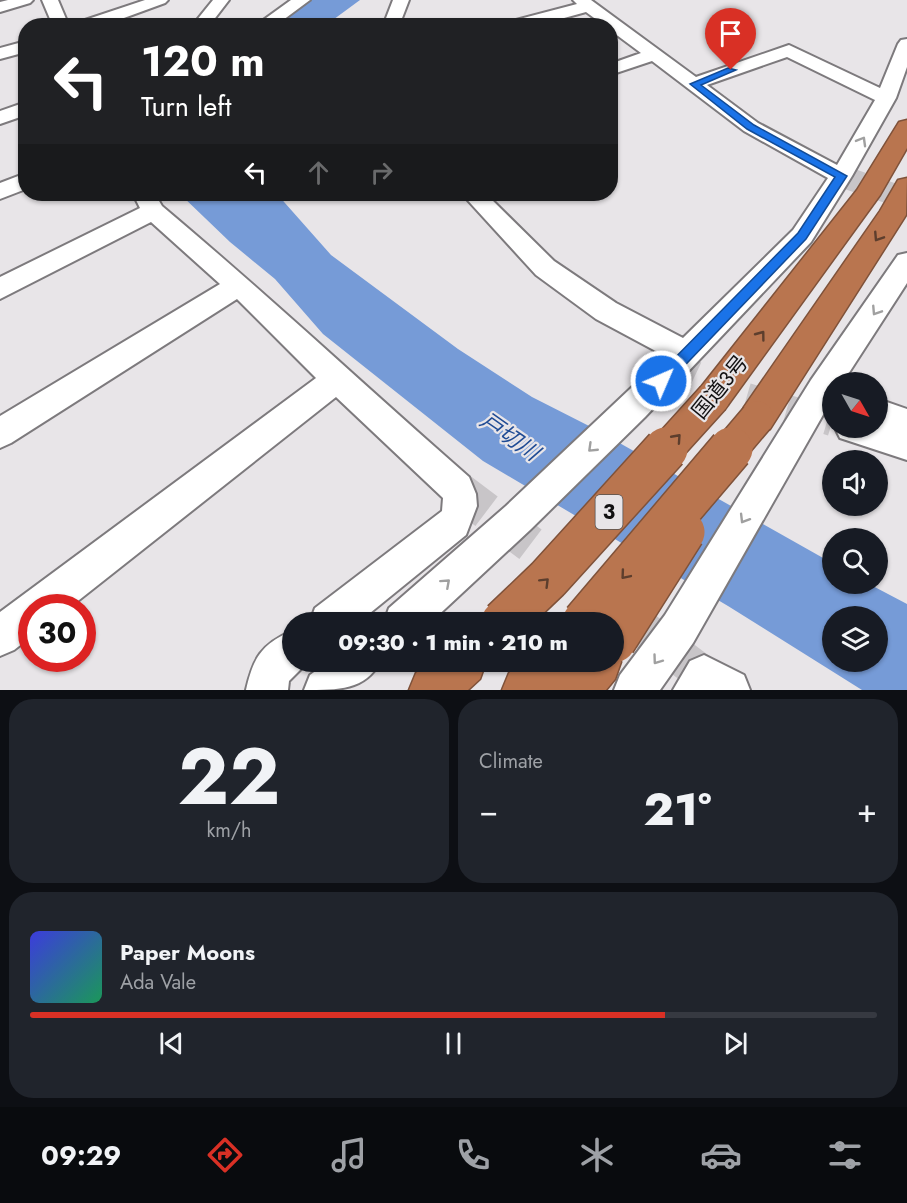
<!DOCTYPE html>
<meta charset="utf-8">
<style>
body{margin:0;font-family:Jost,"Noto Sans JP",sans-serif;background:#20242c;color:#f1f3f6;height:100vh;display:flex;flex-direction:column;font-size:22px;white-space:nowrap}
*{box-sizing:border-box;margin:0}
p{font-size:20px;color:#9ea1a6}
.icon{flex:none;width:33px;height:33px;fill:none;stroke:currentColor;stroke-width:2;stroke-linecap:round;stroke-linejoin:round}
.map{position:relative;height:690px;overflow:hidden}
.details{display:flex;flex-direction:column;gap:9px;padding:9px;background:#0d0f14;flex:1}
.details>*{flex:none}
.banner{position:absolute;left:18px;top:18px;width:600px;height:183px;border-radius:24px;box-shadow:0 2px 4px #0004;background:#202124;color:#fff;overflow:hidden}
.needle{width:39px;rotate:129deg}
.fabs{position:absolute;left:822px;top:372px;display:grid;gap:12px}
.fabs a{display:grid;place-items:center;width:66px;height:66px;border-radius:50%;background:#171b24;box-shadow:0 2px 4px #0004;font-size:30px}
.speed{position:absolute;left:18px;top:594px;display:flex;gap:12px;font-size:30px;font-weight:700;text-align:center}
.speed>*{display:grid;place-content:center;width:78px;height:78px;border-radius:50%;background:#171b24;box-shadow:0 2px 4px #0004;line-height:1}
.speed .limit{border:9px solid #d22;background:#fff;color:#111}
.pin{position:absolute;display:grid;place-items:center;width:51px;height:51px;color:#fff;margin:-62px -26px;border-radius:50% 50% 50% 0;rotate:-45deg;box-shadow:0 0 6px #0007}
.pin .icon{rotate:45deg}
.me{position:absolute;width:66px;margin:-33px;rotate:45deg;stroke-linejoin:round;filter:drop-shadow(0 0 4px #0008)}
.turn{display:flex;align-items:center;gap:21px;height:126px;padding:0 24px;font-size:27px}
.turn .icon{width:78px;height:78px;stroke-width:2.5}
.turn b{display:block;font-size:42px;line-height:51px}
.lanes{display:flex;align-items:center;height:57px;padding:0 24px;background:#0003;justify-content:center;gap:30px;direction:ltr}
.lanes .off{opacity:.35}
.big{font-size:45px;font-weight:800;line-height:1.1}
.details .tile{flex:1;display:flex;flex-direction:column;justify-content:center;gap:9px;min-width:0;padding:0 21px;border-radius:24px;background:#20242c}
.details .dial{align-items:center;gap:0}
.dial b{font-size:78px;line-height:1}
.song{display:flex;align-items:center;gap:18px}
.cover{width:72px;height:72px;border-radius:9px;background:linear-gradient(135deg,hsl(240 70% 55%),hsl(150 70% 35%))}
.played{height:6px;border-radius:3px;background:linear-gradient(90deg,#d93025 75%,#363941 75%)}
.keys{display:flex;justify-content:space-around;direction:ltr}
.heat{display:flex;justify-content:space-between;align-items:center;font-size:33px;direction:ltr}
.details .tiles{flex:1;display:grid;gap:9px;grid-template-columns:1fr 1fr}
.tile:last-child{grid-column:span 2}
.trip{position:absolute;left:282px;top:612px;width:342px;height:60px;border-radius:30px;background:#171b24;box-shadow:0 2px 4px #0004;font-weight:800;line-height:60px;text-align:center}
.tabs{display:flex;height:96px;justify-content:space-around;align-items:center;background:#090b0e;color:#9ea1a6}
.tabs .icon{width:42px;height:42px}
.tabs .selected{color:#d93025}
.tabs b{font-size:27px;color:#f1f3f6}
.map>svg:first-child{display:block}
.water{fill:#769bd7;fill-rule:evenodd}
.lines{fill:none;stroke-linecap:round;stroke-linejoin:round}
.minor-tunnel-far2{stroke:#c8c5c8;stroke-width:22;stroke-dasharray:22 11;stroke-linecap:butt}
.minor-tunnel-far1{stroke:#c8c5c8;stroke-width:28;stroke-dasharray:28 14;stroke-linecap:butt}
.minor-tunnel{stroke:#c8c5c8;stroke-width:37;stroke-dasharray:37 18;stroke-linecap:butt}
.minor-casing{stroke:#7d7a7d;stroke-width:4}
.highway-casing{stroke:#7f523a;stroke-width:3}
.minor{fill:#fff;fill-rule:evenodd}
.highway{fill:#b9754f;fill-rule:evenodd}
.highway-bridge-far1-casing{stroke:#7f523a;stroke-width:36;stroke-linecap:butt}
.highway-bridge-casing{stroke:#7f523a;stroke-width:46;stroke-linecap:butt}
.highway-bridge-far1{stroke:#b9754f;stroke-width:33}
.highway-bridge{stroke:#b9754f;stroke-width:43}
.oneway{stroke:#a0a0a0}
.oneway2{stroke:#5d3e2d}
.route{fill:#1a73e8;stroke:#114b97;stroke-width:1.5}
.labels{text-anchor:middle;stroke-width:4.5;stroke-linejoin:round;paint-order:stroke}
.shield{fill:#e8e5e8;stroke:#525152;stroke-width:1.5}
.shield-label{font-size:20px;font-weight:bold;fill:#121112}
.street-label{font-size:21px;fill:#121112;stroke:#e8e5e8}
.water-label{font-size:22px;font-style:italic;fill:#204c95;stroke:#e8e5e8}
</style>
<div class="map">
<svg width="907" height="690" viewBox="0 0 907 690">
<rect width="100%" height="100%" fill="#e8e5e8"/>
<path class="water" d="M310,0H360L326,25L271,26Z
M180,194H277L331,255L458,349L532,397L593,428L832,563V584H869L907,604V690H862L728,606L483,461L323,334L275,279L230,242ZM832,616H878V662H832Z"/>
<g class="lines">
<path class="minor-tunnel-far2" d="M841,176L907,199"/>
<path class="minor-tunnel-far1" d="M670,363L733,393L832,422"/>
<path class="minor-tunnel" d="M457,489L704,675"/>
<g class="minor-casing">
<path id="minor" d="M8,0H33L30,3L0,12V2Z
M42,0H58L69,26H53Z
M145,0H168L165,3L102,26H77L79,22Z
M213,0H229L209,26H192Z
M291,0H310L275,26H255Z
M393,0H409L399,26H383Z
M573,0H591L696,77L789,45L880,88L898,44L901,40L907,39V67L896,98L852,176L811,242L645,417L530,530L431,622H384L389,608L506,506L665,356L596,319L536,275L462,194H486L554,261L616,303L683,338L793,230L828,178L744,131L652,61L610,75V64L641,53L610,30V26H605L586,12L535,26H506L508,22L577,4ZM787,57L875,100L837,165L758,123L707,85Z
M26,41V52L0,59V48Z
M26,102V115L0,124V111Z
M26,173V189L0,199V183Z
M133,194H155L162,206C267,294 366,387 469,477L476,494L477,506L466,535L359,622H310L315,608L442,511L443,498L336,397L69,608H32V636L14,650L0,656V612L316,378L237,299L11,443L0,448V416L220,284L151,222L0,299V277L140,208Z
M907,253V283L843,382H832V399L693,643L660,690H614L620,675L665,615L811,380L898,255Z
M878,399L907,409V460L840,438L835,428H878Z
M292,631V662H308L289,681L288,690H246C253,659 261,644 292,631Z
M704,655L744,675L750,690H673L690,661Z
M328,662H380C365,690 339,690 304,690L310,675Z"/>
</g>
<g class="highway-casing">
<path id="highway" d="M907,120V148L880,195L725,409L713,413L701,409L695,398L701,387L857,190L899,122Z
M907,178L906,215L770,429L757,434L744,429L739,418L744,407L880,211L898,180Z
M614,645L621,662L615,679L606,690H502L509,673L520,662H614Z
M429,662H486L480,679L468,690H409L416,673Z"/>
</g>
<use href="#minor" class="minor"/>
<use href="#highway" class="highway"/>
<g class="highway-bridge-far1-casing">
<path id="highway-bridge-far1" d="M665,451L713,398
M729,451L757,418"/>
</g>
<g class="highway-bridge-casing">
<path id="highway-bridge" d="M503,622L548,579L666,449
M584,622L731,449
M614,641L683,532"/>
</g>
<use href="#highway-bridge-far1" class="highway-bridge-far1"/>
<use href="#highway-bridge" class="highway-bridge"/>
</g>
<defs><path id="oneway-chevron" d="M-2-3.5L2.5 0L-2 3.5" fill="none" stroke-width="1.6" stroke-linecap="round" stroke-linejoin="round" transform="scale(1.5)"/></defs>
<g class="oneway">
<use href="#oneway-chevron" transform="translate(862 141) rotate(-60)"/>
<use href="#oneway-chevron" transform="translate(876 311) rotate(123)"/>
<use href="#oneway-chevron" transform="translate(592 448) rotate(136)"/>
<use href="#oneway-chevron" transform="translate(744 519) rotate(121)"/>
<use href="#oneway-chevron" transform="translate(446 583) rotate(-42)"/>
<use href="#oneway-chevron" transform="translate(657 660) rotate(126)"/>
</g>
<g class="oneway2">
<use href="#oneway-chevron" transform="translate(878 237) rotate(123)"/>
<use href="#oneway-chevron" transform="translate(761 335) rotate(-53)"/>
<use href="#oneway-chevron" transform="translate(677 438) rotate(-48)"/>
<use href="#oneway-chevron" transform="translate(625 575) rotate(130)"/>
<use href="#oneway-chevron" transform="translate(545 582) rotate(-45)"/>
</g>
<path class="route" d="M728,68L736,70L701,85L754,125L847,176L806,239L666,385H656L653,381L656,377L798,233L835,177L747,129L690,84Z"/>
<g class="labels">
<rect class="shield" x="595.5" y="495" width="27" height="34" rx="4.5"/>
<g class="shield-label">
<text x="609" y="519">3</text>
</g>
<g class="street-label">
<text transform="translate(720 387) rotate(-51)" y="7">国道3号</text>
</g>
<g class="water-label">
<text transform="translate(510 436) rotate(35)" y="8">戸切川</text>
</g>
</g>
</svg>
<div class="fabs">
<a><svg class="needle" viewBox="-14 -14 28 28"><path d="M0-13l5 13h-10z" fill="#e53935"/><path d="M0 13l5-13h-10z" fill="#9ea1a6"/></svg></a>
<a><svg class="icon" aria-label="sound" viewBox="0 0 24 24"><path d="M4 9h4l5-4v14l-5-4H4zM17 9q2 3 0 6"/></svg></a>
<a><svg class="icon" aria-label="search" viewBox="0 0 24 24"><circle cx="10" cy="10" r="6"/><path d="M15 15l6 6"/></svg></a>
<a><svg class="icon" aria-label="layers" viewBox="0 0 24 24"><path d="M12 4l9 5-9 5-9-5zM3 14l9 5 9-5"/></svg></a>
</div>
<div class="speed"><div class="limit">30</div></div>
<div class="pin" style="left:731px;top:70px;background:#d93025"><svg class="icon" aria-label="arrive" viewBox="0 0 24 24"><path d="M6 21V4h12l-3 4 3 4H6"/></svg></div>
<svg class="me" style="left:661px;top:381px" viewBox="-20 -20 40 40"><circle r="17" fill="#1a73e8" stroke="#fff" stroke-width="3"/><path d="M0-11L8 9 0 5-8 9z" fill="#fff"/></svg>
<div class="trip">09:30 · 1 min · 210 m</div>
<div class="banner">
<div class="turn"><svg class="icon" aria-label="left" viewBox="0 0 24 24"><path d="M17 20v-9H6M10 6l-5 5 5 5"/></svg><div><b>120 m</b>Turn left</div></div>
<div class="lanes"><svg class="icon" aria-label="left" viewBox="0 0 24 24"><path d="M17 20v-9H6M10 6l-5 5 5 5"/></svg><svg class="icon off" aria-label="ahead" viewBox="0 0 24 24"><path d="M12 20V5M6 11l6-6 6 6"/></svg><svg class="icon off" aria-label="right" viewBox="0 0 24 24"><path d="M7 20v-9h11M14 6l5 5-5 5"/></svg></div>
</div>
</div>
<section class="details">
<div class="tiles">
<div class="tile dial"><b>22</b><p>km/h</p></div>
<div class="tile"><p>Climate</p>
<div class="heat"><a>−</a><b class="big">21°</b><a>+</a></div>
</div>
<div class="tile">
<div class="song"><i class="cover"></i><div><b>Paper Moons</b><p>Ada Vale</p></div></div>
<div class="played"></div>
<div class="keys"><svg class="icon" aria-label="previous" viewBox="0 0 24 24"><path d="M18 5L8 12l10 7zM5 5v14"/></svg><svg class="icon" aria-label="pause" viewBox="0 0 24 24"><path d="M8 5v14M16 5v14"/></svg><svg class="icon" aria-label="next" viewBox="0 0 24 24"><path d="M6 5l10 7-10 7zM19 5v14"/></svg></div>
</div>
</div>
</section>
<nav class="tabs">
<b>09:29</b>
<svg class="icon selected" aria-label="directions" viewBox="0 0 24 24"><path d="M12 3l9 9-9 9-9-9zM9 14v-3h6M13 9l2 2-2 2"/></svg>
<svg class="icon" aria-label="music" viewBox="0 0 24 24"><path d="M9 18V5l10-2v13"/><circle cx="6" cy="18" r="3"/><circle cx="16" cy="16" r="3"/></svg>
<svg class="icon" aria-label="phone" viewBox="0 0 24 24"><path d="M5 4h4l2 5-3 2q2 4 5 5l2-3 5 2v4C11 20 4 13 5 4z"/></svg>
<svg class="icon" aria-label="climate" viewBox="0 0 24 24"><path d="M12 3v18M4 7l16 10M4 17L20 7"/></svg>
<svg class="icon" aria-label="car" viewBox="0 0 24 24"><path d="M5 17H2v-5l4-1 3-4h7l3 4 3 1v5h-3M9 17h6M6 11h13"/><circle cx="7" cy="17" r="2"/><circle cx="17" cy="17" r="2"/></svg>
<svg class="icon" aria-label="filters" viewBox="0 0 24 24"><path d="M4 7h16M4 17h16"/><circle cx="9" cy="7" r="2"/><circle cx="15" cy="17" r="2"/></svg>
</nav>
